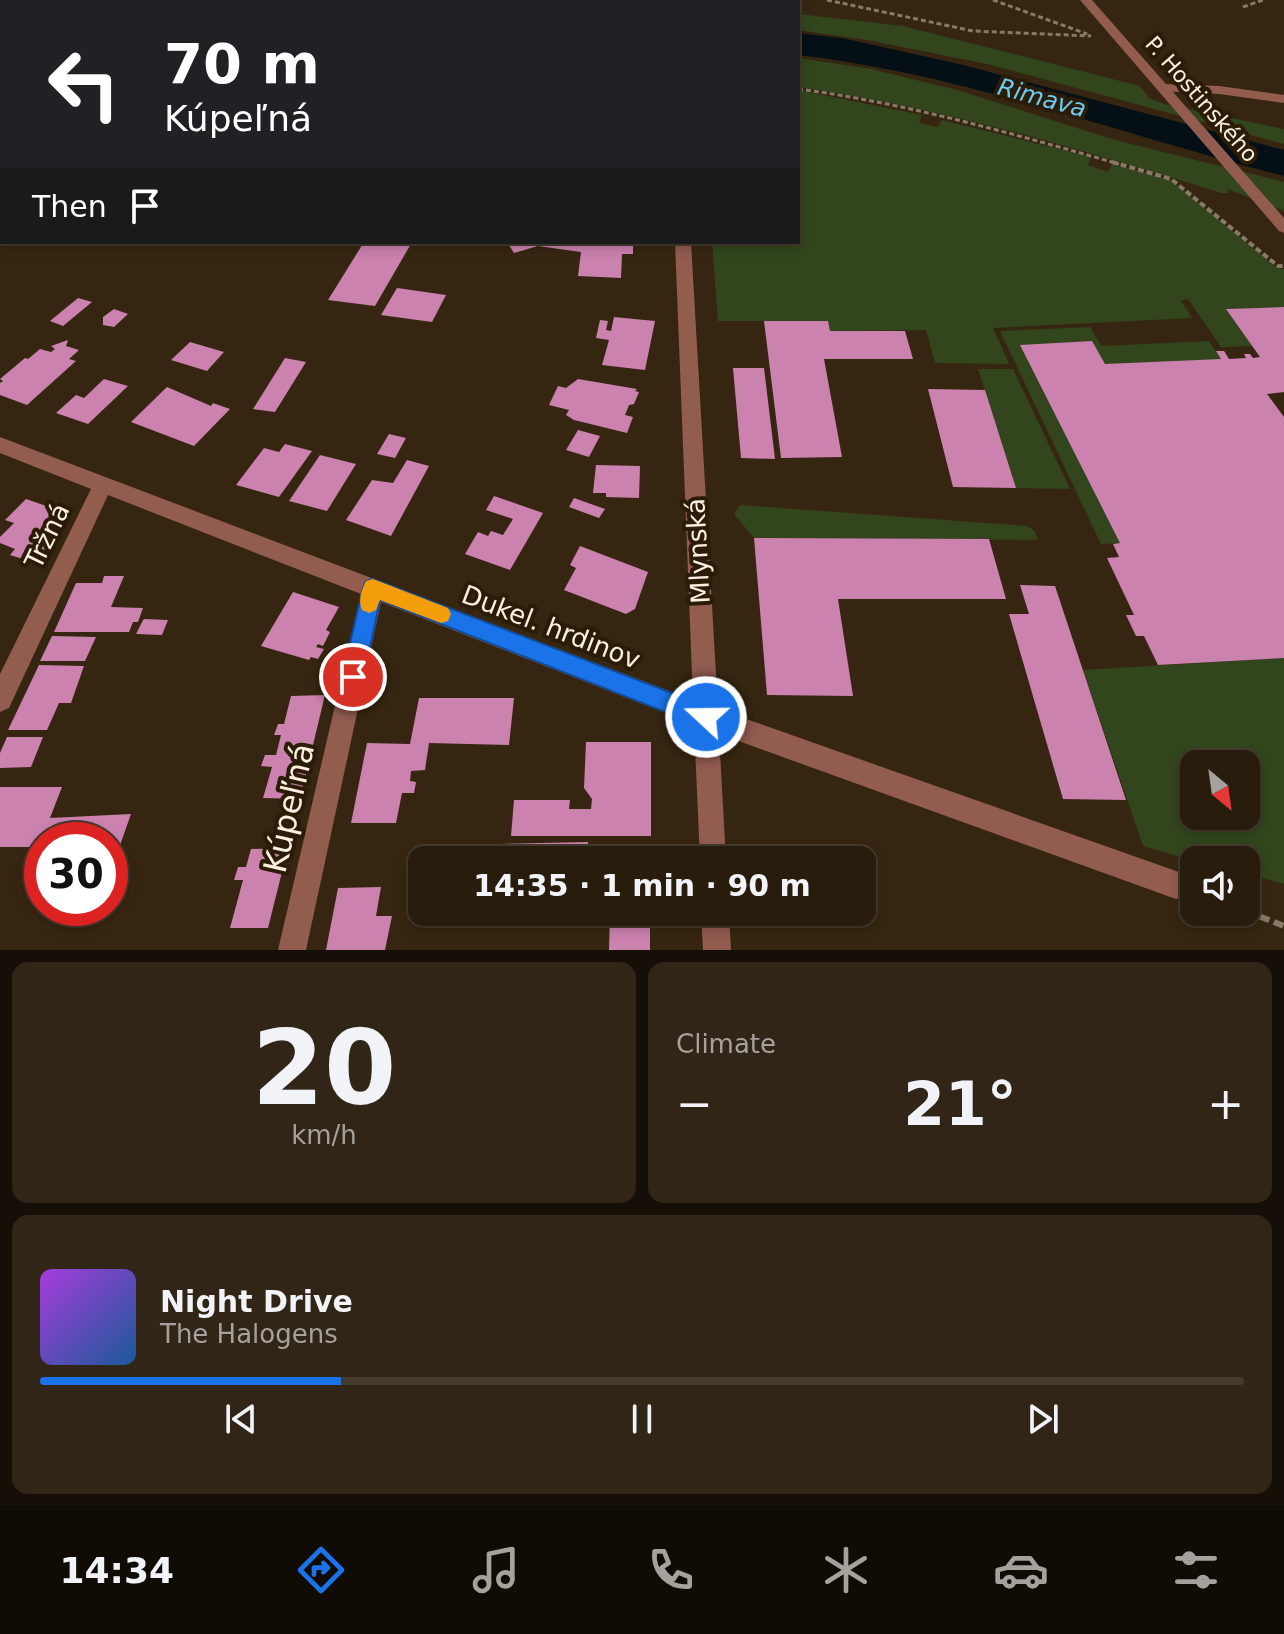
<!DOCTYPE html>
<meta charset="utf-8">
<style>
body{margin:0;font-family:"DejaVu Sans",sans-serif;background:#302516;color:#f1f3f6;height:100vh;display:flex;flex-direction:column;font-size:30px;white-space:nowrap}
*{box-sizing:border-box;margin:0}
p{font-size:26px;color:#a5a19d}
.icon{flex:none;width:44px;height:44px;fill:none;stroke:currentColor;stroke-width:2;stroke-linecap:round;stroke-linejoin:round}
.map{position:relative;height:950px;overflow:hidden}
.details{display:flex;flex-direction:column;gap:12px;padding:12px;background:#160f07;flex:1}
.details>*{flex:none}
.banner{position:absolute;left:0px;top:0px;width:800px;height:244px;box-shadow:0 4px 12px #0003,0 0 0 2px #443a2e;background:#202124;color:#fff;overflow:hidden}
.needle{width:52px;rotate:151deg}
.fabs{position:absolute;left:1180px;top:750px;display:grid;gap:16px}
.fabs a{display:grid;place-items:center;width:80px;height:80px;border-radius:16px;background:#281c0d;box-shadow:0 4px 12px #0003,0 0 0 2px #443a2e;font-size:40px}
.speed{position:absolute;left:24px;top:822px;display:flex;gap:16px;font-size:40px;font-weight:700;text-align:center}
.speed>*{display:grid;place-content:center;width:104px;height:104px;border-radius:50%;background:#281c0d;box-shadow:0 4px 12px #0003,0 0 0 2px #443a2e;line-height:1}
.speed .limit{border:12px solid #d22;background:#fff;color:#111}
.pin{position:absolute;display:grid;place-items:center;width:68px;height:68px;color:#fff;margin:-34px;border:4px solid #fff;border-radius:50%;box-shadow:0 2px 8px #0007}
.me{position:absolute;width:88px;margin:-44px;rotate:291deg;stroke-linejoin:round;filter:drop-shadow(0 0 6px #0008)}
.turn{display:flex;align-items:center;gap:28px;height:168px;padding:0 32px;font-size:36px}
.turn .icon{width:104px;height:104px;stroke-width:2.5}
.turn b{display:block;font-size:56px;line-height:68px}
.then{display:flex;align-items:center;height:76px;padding:0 32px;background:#0003;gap:16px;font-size:30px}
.big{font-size:60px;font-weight:700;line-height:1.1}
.details .tile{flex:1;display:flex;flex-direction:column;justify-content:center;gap:12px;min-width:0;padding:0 28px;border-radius:16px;background:#302516}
.details .dial{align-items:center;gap:0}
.dial b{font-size:104px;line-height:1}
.song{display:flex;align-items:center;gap:24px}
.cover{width:96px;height:96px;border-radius:12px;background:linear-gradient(135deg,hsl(280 70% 55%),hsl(210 70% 35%))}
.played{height:8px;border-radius:4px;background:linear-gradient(90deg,#1a73e8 25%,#443a2e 25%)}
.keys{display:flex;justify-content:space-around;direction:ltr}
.heat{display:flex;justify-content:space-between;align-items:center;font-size:44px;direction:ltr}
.details .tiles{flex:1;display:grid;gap:12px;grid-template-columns:1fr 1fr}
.tile:last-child{grid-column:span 2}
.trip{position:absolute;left:408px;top:846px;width:468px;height:80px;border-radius:16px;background:#281c0d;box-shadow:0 4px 12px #0003,0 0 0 2px #443a2e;font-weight:700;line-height:80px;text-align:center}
.menu{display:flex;height:128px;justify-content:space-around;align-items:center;background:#100b05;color:#a5a19d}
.menu .icon{width:56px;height:56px}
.menu .current{color:#1a73e8}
.menu b{font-size:36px;color:#f1f3f6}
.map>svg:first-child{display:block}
.green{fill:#32451c;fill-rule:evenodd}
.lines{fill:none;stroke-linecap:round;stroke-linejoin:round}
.river{fill:#041015;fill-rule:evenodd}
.building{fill:#cb82ae}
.path-far2{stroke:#887a68;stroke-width:3;stroke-dasharray:5 3;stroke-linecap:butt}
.path-far1{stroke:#887a68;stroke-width:4;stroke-dasharray:6 3;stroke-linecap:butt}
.path{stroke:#887a68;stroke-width:6;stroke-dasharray:10 5;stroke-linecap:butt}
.minor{fill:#925c4f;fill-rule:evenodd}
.tertiary{fill:#925c4f;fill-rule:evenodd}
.route{fill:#1a73e8;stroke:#114b97;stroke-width:2}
.slow{fill:#f59e0b}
.labels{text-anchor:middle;stroke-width:8;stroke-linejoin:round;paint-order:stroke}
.far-street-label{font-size:22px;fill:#faefe2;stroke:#2b1c07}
.far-water-label{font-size:24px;font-style:italic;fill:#6acdf6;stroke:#2b1c07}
.street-label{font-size:26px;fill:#faefe2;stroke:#2b1c07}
.near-street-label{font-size:32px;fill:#faefe2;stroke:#2b1c07}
</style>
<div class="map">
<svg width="1284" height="950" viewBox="0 0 1284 950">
<rect width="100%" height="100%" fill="#362611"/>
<path class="green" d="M328,0H665L685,2H310Z
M798,14L903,26L1140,86L1149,98L1164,104L1284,129V144L987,64L867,40L798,30Z
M798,58L871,69L957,90L1115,140L1284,182V211L1227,189L1229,193H1221C1084,150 940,107 798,87Z
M798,90L922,115L919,123L938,127L942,120L1091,157L1088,165L1108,172L1112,164L1171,180L1277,268L1284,269V307L1227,309L1253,346L1221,347L1188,299L1181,301L1192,318L993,328L1009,364L935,363L926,330L830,331L828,321H718L712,242H798Z
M1090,327L1101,346L1209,341L1221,359L1120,543L1101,544L1000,331Z
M978,369H1013L1070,489L1016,488Z
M740,505L1027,526L1035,531L1038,540L754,538L734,514Z
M1284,658V884L1246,874V860L1194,861L1143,846L1083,670ZM1194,764H1246V816H1194Z"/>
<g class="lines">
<path class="river" d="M798,33L842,38L959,64L1284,150V176C1123,135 963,74 798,55Z
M0,55H2V77H0Z"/>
</g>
<path class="building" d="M364,242H412L375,306L328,300Z
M507,242H633V254H622L621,278L578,276L581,252L538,246L514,253Z
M397,288L446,295L432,322L381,315Z
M78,298L92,302L63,326L50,321Z
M1284,307V392L1267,394L1284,417V658L1158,665L1144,636H1136L1126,615H1134L1107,558L1119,557L1113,544L1120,543L1020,345L1092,341L1105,364L1221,359L1216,351H1224L1229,359L1246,358L1244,354H1250L1253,358L1260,357L1226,309Z
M114,309L128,314L114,327L103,325V317Z
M614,317L655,321L645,370L602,365L609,340L596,338L600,320L608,321L606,330L611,331Z
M764,321H828L830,331H905L913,359H824L842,457L781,458Z
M68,340L66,346L79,350L69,359L76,361L27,405L0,395V383L3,381L0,379L25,358L28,359L40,349L51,352L55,349L51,346Z
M190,342L224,352L207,371L171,360Z
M285,358L306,362L275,412L253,409Z
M733,368H764L775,459L741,458Z
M104,379L128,386L88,424L56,413L76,395L84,398Z
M578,379L637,389L635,391L639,392L634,404L629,405L625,415L633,417L627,433L574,420L566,415L569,410L549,405L558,386L566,388Z
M167,387L211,406L213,403L230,409L194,446L131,422Z
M928,389L985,390L1016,488L953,487Z
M578,430L600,436L589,457L566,450Z
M389,434L406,438L395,458L377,454Z
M285,444L312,451L279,497L236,485L264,448L279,452Z
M320,455L356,464L327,511L289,501Z
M407,460L429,466L391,536L346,520L372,480L393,483Z
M596,465L640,466L639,498L606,497V493H593Z
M494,496L543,513L510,570L465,554L478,532L488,536L491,531L503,535L513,519L486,510Z
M574,498L605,509L599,518L569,507Z
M26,499L64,512L41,558L31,555L26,560L10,555L15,549L0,543V537L14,523L5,520Z
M754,538L989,539L1006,599H838L853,696L767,695Z
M580,546L648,572L635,609L626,614L564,590L576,568L570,565Z
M104,576H124L111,607L143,608L138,622H133L129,632H54L76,583H102Z
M1020,585L1055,586L1126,800L1063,799L1009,614H1029Z
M293,592L339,607L326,630L330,632L323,646L318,644L316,647L324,649L318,659L311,657L309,660L261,646Z
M143,620L145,619L168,620L162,635L136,634Z
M52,636L96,637L85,661H40Z
M39,665L84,666L71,703H59L47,730H8Z
M325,695L300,799L263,798L272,767L261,766L265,755H276L281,735H274L278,724H284L291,696Z
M419,698H514L509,745L429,743L425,770L411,771L410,781L416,782L414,793H402L396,823H351L367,743L410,744Z
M7,737H43L31,767L0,768V753Z
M586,742H651V836H511L514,800H570L569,809H591L592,799L584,788Z
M0,787H62L50,818L131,814L119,848H110V840H42V847H0Z
M588,842L587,860H496L497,844Z
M288,848L268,928H230L243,880H234L238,867H246L251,849Z
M381,887L376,916H392L385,950H326L338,888Z
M610,912H650V950H609Z"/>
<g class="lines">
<path class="path-far2" d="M827,0L973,31L1091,36
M993,0L1087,34
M169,2L190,0
M1243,7L1263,0
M798,89C906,103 1014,134 1119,164"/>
<path class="path-far1" d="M1112,162L1171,179L1278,266H1284"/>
<path class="path" d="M1246,911L1284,926"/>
<path class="minor" d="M1164,84L1219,86L1284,95V103L1219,94L1159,91V85Z
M675,242H691L718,709L1176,871L1186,875L1190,885L1186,895L1176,899L719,734L726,860H700L694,724L381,602L306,950H278L361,594L108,495L9,708L0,712V674L91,489L0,453V437L693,700Z
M701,912H729L731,950H703Z"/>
<path class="tertiary" d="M1080,0H1092L1284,218V233L1279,231Z"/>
</g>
<path class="route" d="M373,579L706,706L714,710L717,717L714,725L706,728L380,600L364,677L361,684L353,687L345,684L342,677L363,588L366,581Z"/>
<path class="slow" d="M373,579L448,608L451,614L448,621L441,623L380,600L376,610L369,613L362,610C358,601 361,591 366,581Z"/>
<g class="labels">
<g class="far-street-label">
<text transform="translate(1202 99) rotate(49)" y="8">P. Hostinského</text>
</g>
<g class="far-water-label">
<text transform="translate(1042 98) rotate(15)" y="8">Rimava</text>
</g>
<g class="street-label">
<text transform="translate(47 536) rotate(-64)" y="9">Tržná</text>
<text transform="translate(698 551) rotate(-93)" y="9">Mlynská</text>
<text transform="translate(551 627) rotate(21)" y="9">Dukel. hrdinov</text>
</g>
<g class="near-street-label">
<text transform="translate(289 808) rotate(-77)" y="11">Kúpeľná</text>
</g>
</g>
</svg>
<div class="fabs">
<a><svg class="needle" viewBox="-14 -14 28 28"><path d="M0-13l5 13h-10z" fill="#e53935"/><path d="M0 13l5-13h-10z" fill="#a5a19d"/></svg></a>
<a><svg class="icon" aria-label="sound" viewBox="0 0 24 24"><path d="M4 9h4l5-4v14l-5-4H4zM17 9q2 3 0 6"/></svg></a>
</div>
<div class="speed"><div class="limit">30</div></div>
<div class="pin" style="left:353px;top:677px;background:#d93025"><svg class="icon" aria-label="arrive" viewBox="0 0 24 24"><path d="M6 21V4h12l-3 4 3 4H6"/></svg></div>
<svg class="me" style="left:706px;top:717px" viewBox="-20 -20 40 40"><circle r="17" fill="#1a73e8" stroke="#fff" stroke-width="3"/><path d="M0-11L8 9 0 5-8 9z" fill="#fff"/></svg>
<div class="trip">14:35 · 1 min · 90 m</div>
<div class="banner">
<div class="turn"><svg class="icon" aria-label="left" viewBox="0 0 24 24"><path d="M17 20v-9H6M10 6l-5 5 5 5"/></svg><div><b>70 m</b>Kúpeľná</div></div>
<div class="then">Then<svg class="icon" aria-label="arrive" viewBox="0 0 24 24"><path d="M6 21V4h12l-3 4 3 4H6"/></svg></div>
</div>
</div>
<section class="details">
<div class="tiles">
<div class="tile dial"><b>20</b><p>km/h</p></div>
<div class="tile"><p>Climate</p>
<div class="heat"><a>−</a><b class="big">21°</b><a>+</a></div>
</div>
<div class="tile">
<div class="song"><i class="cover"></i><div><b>Night Drive</b><p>The Halogens</p></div></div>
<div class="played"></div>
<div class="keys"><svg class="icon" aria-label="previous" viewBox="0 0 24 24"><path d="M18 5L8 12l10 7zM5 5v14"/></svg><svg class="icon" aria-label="pause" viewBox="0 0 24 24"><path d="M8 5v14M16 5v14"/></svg><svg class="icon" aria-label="next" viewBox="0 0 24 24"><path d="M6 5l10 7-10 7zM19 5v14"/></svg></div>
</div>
</div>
</section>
<nav class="menu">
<b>14:34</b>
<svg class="icon current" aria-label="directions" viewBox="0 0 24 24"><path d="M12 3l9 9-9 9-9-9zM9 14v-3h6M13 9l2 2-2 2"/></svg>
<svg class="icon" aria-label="music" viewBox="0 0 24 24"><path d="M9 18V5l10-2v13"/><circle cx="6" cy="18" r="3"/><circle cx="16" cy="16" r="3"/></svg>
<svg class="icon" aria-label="phone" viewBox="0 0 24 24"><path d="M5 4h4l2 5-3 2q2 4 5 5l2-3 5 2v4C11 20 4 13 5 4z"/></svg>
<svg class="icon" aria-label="climate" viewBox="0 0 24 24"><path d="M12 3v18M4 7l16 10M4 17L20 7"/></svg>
<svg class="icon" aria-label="car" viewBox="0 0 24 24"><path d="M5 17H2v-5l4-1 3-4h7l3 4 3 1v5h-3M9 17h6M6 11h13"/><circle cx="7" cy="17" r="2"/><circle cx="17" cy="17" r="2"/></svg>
<svg class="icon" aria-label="filters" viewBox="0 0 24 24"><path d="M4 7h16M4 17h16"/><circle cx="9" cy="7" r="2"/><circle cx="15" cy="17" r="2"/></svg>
</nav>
